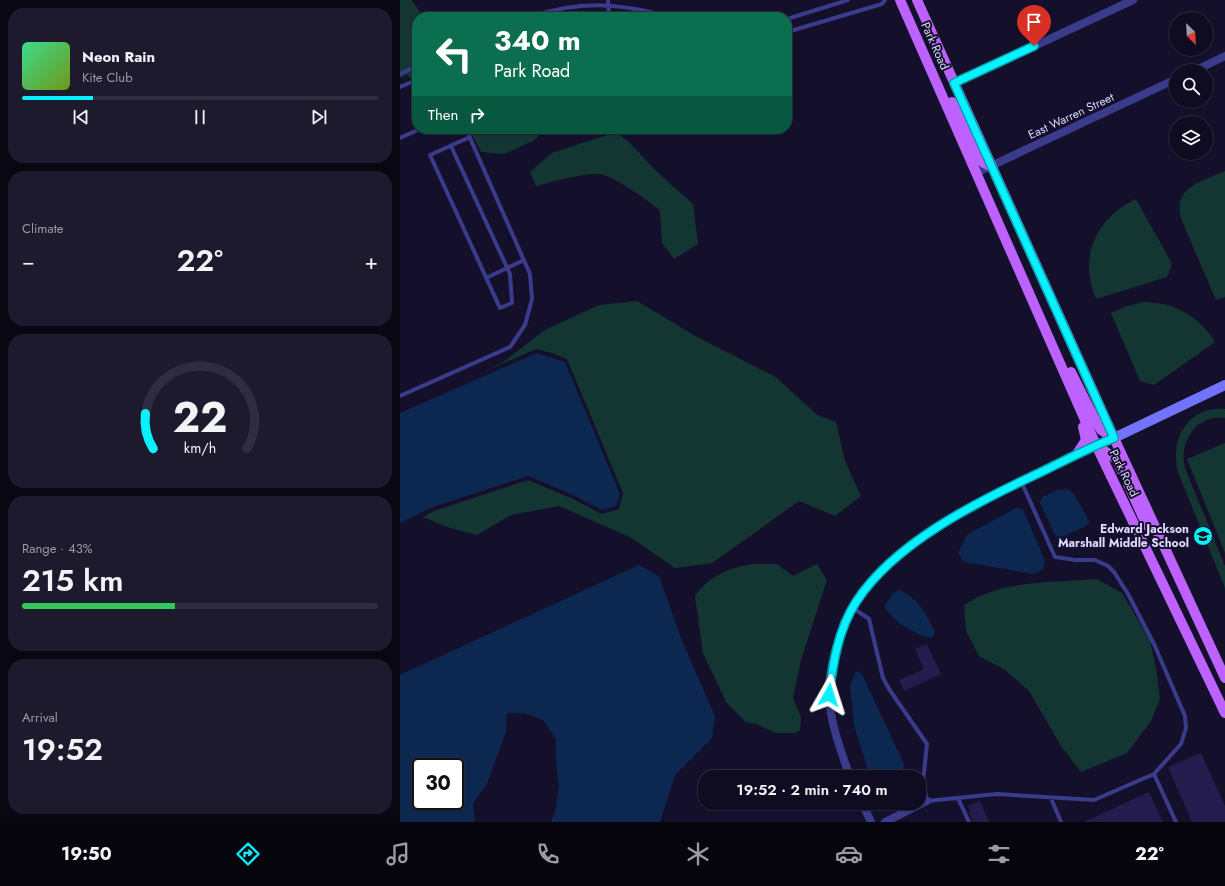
<!DOCTYPE html>
<meta charset="utf-8">
<style>
body{margin:0;font-family:Jost,sans-serif;background:#1d1a2e;color:#f1f3f6;height:100vh;display:flex;flex-direction:column;font-size:15px;white-space:nowrap}
*{box-sizing:border-box;margin:0}
p{font-size:13px;color:#9b9ba5}
.icon{flex:none;width:22px;height:22px;fill:none;stroke:currentColor;stroke-width:2;stroke-linecap:round;stroke-linejoin:round}
.map{position:relative;flex:1;overflow:hidden}
.drawer{display:flex;flex-direction:column;gap:8px;padding:8px;background:#080712;width:400px}
.drawer>*{flex:none}
.top-card{position:absolute;left:12px;top:12px;width:380px;height:122px;border-radius:16px;box-shadow:0 1px 3px #0004,0 0 0 1px #2f2c3f;background:#0b6e4f;color:#fff;overflow:hidden}
.needle{width:26px;rotate:156deg}
.controls{position:absolute;left:769px;top:12px;display:grid;gap:8px}
.controls a{display:grid;place-items:center;width:44px;height:44px;border-radius:50%;background:#0f0c21;box-shadow:0 1px 3px #0004,0 0 0 1px #2f2c3f;font-size:20px}
.speed{position:absolute;left:12px;top:758px;display:flex;gap:8px;font-size:20px;font-weight:700;text-align:center}
.speed>*{display:grid;place-content:center;width:52px;height:52px;border-radius:50%;background:#0f0c21;box-shadow:0 1px 3px #0004,0 0 0 1px #2f2c3f;line-height:1}
.speed .limit{border:2px solid #111;border-radius:6px;background:#fff;color:#111}
.pin{position:absolute;display:grid;place-items:center;width:34px;height:34px;color:#fff;margin:-41px -17px;border-radius:50% 50% 50% 0;rotate:-45deg;box-shadow:0 0 4px #0007}
.pin .icon{rotate:45deg}
.me{position:absolute;width:44px;margin:-22px;rotate:6deg;stroke-linejoin:round;filter:drop-shadow(0 0 3px #0008)}
.turn{display:flex;align-items:center;gap:14px;height:84px;padding:0 16px;font-size:18px}
.turn .icon{width:52px;height:52px;stroke-width:2.5}
.turn b{display:block;font-size:28px;line-height:34px}
.then{display:flex;align-items:center;height:38px;padding:0 16px;background:#0003;gap:8px;font-size:15px}
.big{font-size:30px;font-weight:600;line-height:1.1}
.drawer .card{flex:1;display:flex;flex-direction:column;justify-content:center;gap:6px;min-width:0;padding:0 14px;border-radius:16px;background:#1d1a2e}
.drawer .dial{align-items:center;gap:0}
.dial svg{height:104px;overflow:visible;fill:none;stroke:#2f2c3f;stroke-width:7;stroke-linecap:round;text-anchor:middle}
.dial text{fill:#f1f3f6;stroke:none}
.song{display:flex;align-items:center;gap:12px}
.cover{width:48px;height:48px;border-radius:6px;background:linear-gradient(135deg,hsl(150 70% 55%),hsl(80 70% 35%))}
.played{height:4px;border-radius:2px;background:linear-gradient(90deg,#07f1ff 20%,#2f2c3f 20%)}
.keys{display:flex;justify-content:space-around;direction:ltr}
.heat{display:flex;justify-content:space-between;align-items:center;font-size:22px;direction:ltr}
.charge{height:6px;border-radius:3px;background:linear-gradient(90deg,#34c759 43%,#2f2c3f 0)}
.trip{position:absolute;left:298px;top:770px;width:228px;height:40px;border-radius:16px;background:#0f0c21;box-shadow:0 1px 3px #0004,0 0 0 1px #2f2c3f;font-weight:600;line-height:40px;text-align:center}
.menu{display:flex;height:64px;justify-content:space-around;align-items:center;background:#06050d;color:#9b9ba5}
.menu .icon{width:28px;height:28px}
.menu .current{color:#07f1ff}
.menu b{font-size:18px;color:#f1f3f6}
main{display:flex;flex:1;min-height:0}
.map>svg:first-child{display:block}
.green{fill:#133633}
.water{fill:#0c2750;fill-rule:evenodd}
.building{fill:#241c4d}
.lines{fill:none;stroke-linecap:round;stroke-linejoin:round}
.lane{stroke:#3b3b8c;stroke-width:4}
.street{stroke:#3b3b8c;stroke-width:8}
.secondary{stroke:#7274ff;stroke-width:10}
.primary{stroke:#be62ff;stroke-width:10}
.route-casing{stroke:#059da6;stroke-width:10}
.route{stroke:#07f1ff;stroke-width:7}
.labels{text-anchor:middle;stroke-width:4;stroke-linejoin:round;paint-order:stroke}
.street-label{font-size:12px;fill:#dedbff;stroke:#14102c}
.poi-label{font-size:12px;font-weight:bold;fill:#dedbff;stroke:#14102c;text-anchor:end}
</style>
<main>
<section class="drawer">
<div class="card">
<div class="song"><i class="cover"></i><div><b>Neon Rain</b><p>Kite Club</p></div></div>
<div class="played"></div>
<div class="keys"><svg class="icon" aria-label="previous" viewBox="0 0 24 24"><path d="M18 5L8 12l10 7zM5 5v14"/></svg><svg class="icon" aria-label="pause" viewBox="0 0 24 24"><path d="M8 5v14M16 5v14"/></svg><svg class="icon" aria-label="next" viewBox="0 0 24 24"><path d="M6 5l10 7-10 7zM19 5v14"/></svg></div>
</div>
<div class="card"><p>Climate</p>
<div class="heat"><a>−</a><b class="big">22°</b><a>+</a></div>
</div>
<div class="card dial"><svg viewBox="0 0 100 80">
<path d="M14 69A42 42 0 1 1 86 69"/>
<path d="M14 69A42 42 0 0 1 8 42" stroke="#07f1ff"/>
<text x="50" y="56" font-size="32" font-weight="700">22</text>
<text x="50" y="72" font-size="11">km/h</text>
</svg></div>
<div class="card"><p>Range · 43%</p><b class="big">215 km</b><div class="charge"></div></div>
<div class="card"><p>Arrival</p><b class="big">19:52</b></div>
</section>
<div class="map">
<svg width="825" height="822" viewBox="0 0 825 822">
<rect width="100%" height="100%" fill="#14102c"/>
<path class="green" d="M0,0H12L23,17H17V84L7,75L0,78Z
M69,129H146L133,141L104,154L81,152Z
M216,132L230,143L255,170L293,204L298,244L274,259L262,243L260,210C248,201 213,175 199,174C184,173 151,182 136,186L130,172L152,153Z
M825,171V297L816,300L782,221C771,187 801,182 825,171Z
M736,199L772,264L767,277L696,299C678,257 696,218 736,199Z
M237,301L297,337L376,377L417,415L436,422L445,461L461,496L435,516L399,501L312,563L275,568L230,537L159,506L111,515L77,535L47,527L23,517L34,511L128,480L171,498L202,514L219,509L223,493L167,359L152,353L136,349L83,372L103,362L145,330L199,305Z
M743,302C774,302 799,316 815,342L754,385L740,381L711,313L724,307Z
M825,409V418C797,414 778,442 785,468L825,566V588L779,475C768,442 787,405 825,409Z
M825,443V553L787,459Z
M353,564H377L393,576L417,564L427,580L401,660L393,698L401,717L400,730L395,733H376L356,724L346,722L326,702L303,653L295,596C308,576 331,567 353,564Z
M697,579L722,593L750,640L756,668L760,699L751,721L727,753L681,772L661,746L629,691L604,669L579,656L566,631L564,605C603,579 653,583 697,579Z"/>
<path class="water" d="M137,353L165,362L220,494L216,506L202,510L173,495L128,476L33,507L0,523V413Z
M668,489L674,494L690,522L684,527L660,538L655,535L640,503L642,497L658,490Z
M616,508L623,509L645,561L643,569L634,574L564,562L558,553L568,534Z
M239,565L259,576L282,641L315,716L312,738L275,775L260,822H151L155,812L159,787L156,764V739L143,720L124,713H107L106,732L87,784L73,803L75,822H0V675ZM21,767H55V801H21Z
M499,590C516,596 528,616 535,632L532,638C514,635 494,621 484,607L493,593Z
M456,671L462,674L504,764L501,777H471L469,773L454,726L450,686Z"/>
<path class="building" d="M527,644L541,674L504,691L499,680L524,669L515,649Z
M801,753L825,806V822H792L768,767Z
M749,792L763,822H684Z
M580,801L589,822H573L569,813L571,812L568,806Z"/>
<g class="lines">
<path class="lane" d="M208,0L209,17
M130,17C180,0 220,3 271,17
M183,17H214
M387,19L448,0
M387,32L482,4L485,0
M0,74L17,66
M0,87L17,80
M0,138L20,129
M51,146L110,274L112,303L100,308L30,155L70,137
M86,278L124,260
M0,396L110,347L125,325L132,299L130,274L66,129
M453,608L469,619L483,678L489,689L527,744L523,782L527,801L597,794L694,800L754,774L781,744L786,728L785,716L754,644L728,594L714,572L708,566L695,560H675L655,557L621,481
M754,774L776,822
M558,798L569,822
M651,798L661,822"/>
<path class="street" d="M794,71L825,56
M555,83L733,0
M576,173L776,79
M450,777C441,751 430,723 429,695C428,659 446,610 470,583C513,535 576,503 634,475C660,462 687,449 714,438
M462,803L471,822
M485,822L527,801"/>
<path class="secondary" d="M714,438L825,385"/>
<path class="primary" d="M500,0L696,445L825,713
M517,0L714,438L825,678
M552,102L576,153L582,162L592,167
M671,372L695,420L701,430L714,438
M698,446L717,460L721,470
M677,454L686,440L683,427
M728,484L747,526"/>
</g>
<g class="lines">
<g class="route-casing">
<path id="route" d="M429,695C433,663 438,630 456,602C494,543 577,502 639,473C664,461 688,448 714,438L554,83L634,46"/>
</g>
<use href="#route" class="route"/>
</g>
<defs>
<g id="school-disc" transform="scale(1)"><circle r="9.5" fill="#07f1ff" stroke="#14102c"/><path d="M0-5L7-2L0 1L-7-2ZM-4 1L0 2.5L4 1V4Q0 6-4 4Z" fill="#111"/></g>
</defs>
<g fill-rule="evenodd">
<use href="#school-disc" x="803" y="536"/>
</g>
<g class="labels">
<g class="street-label">
<text transform="translate(535 46) rotate(66)" y="4">Park Road</text>
<text transform="translate(671 116) rotate(-25)" y="4">East Warren Street</text>
<text transform="translate(724 473) rotate(64)" y="4">Park Road</text>
</g>
<g class="poi-label">
<text x="789" y="533">Edward Jackson<tspan x="789" dy="14">Marshall Middle School</tspan></text>
</g>
</g>
</svg>
<div class="controls">
<a><svg class="needle" viewBox="-14 -14 28 28"><path d="M0-13l5 13h-10z" fill="#e53935"/><path d="M0 13l5-13h-10z" fill="#9b9ba5"/></svg></a>
<a><svg class="icon" aria-label="search" viewBox="0 0 24 24"><circle cx="10" cy="10" r="6"/><path d="M15 15l6 6"/></svg></a>
<a><svg class="icon" aria-label="layers" viewBox="0 0 24 24"><path d="M12 4l9 5-9 5-9-5zM3 14l9 5 9-5"/></svg></a>
</div>
<div class="speed"><div class="limit">30</div></div>
<div class="pin" style="left:634px;top:46px;background:#d93025"><svg class="icon" aria-label="arrive" viewBox="0 0 24 24"><path d="M6 21V4h12l-3 4 3 4H6"/></svg></div>
<svg class="me" style="left:429px;top:695px" viewBox="-20 -20 40 40"><path d="M0-17L14 15 0 8-14 15z" fill="#07f1ff" stroke="#fff" stroke-width="4"/></svg>
<div class="trip">19:52 · 2 min · 740 m</div>
<div class="top-card">
<div class="turn"><svg class="icon" aria-label="left" viewBox="0 0 24 24"><path d="M17 20v-9H6M10 6l-5 5 5 5"/></svg><div><b>340 m</b>Park Road</div></div>
<div class="then">Then<svg class="icon" aria-label="right" viewBox="0 0 24 24"><path d="M7 20v-9h11M14 6l5 5-5 5"/></svg></div>
</div>
</div>
</main>
<nav class="menu">
<b>19:50</b>
<svg class="icon current" aria-label="directions" viewBox="0 0 24 24"><path d="M12 3l9 9-9 9-9-9zM9 14v-3h6M13 9l2 2-2 2"/></svg>
<svg class="icon" aria-label="music" viewBox="0 0 24 24"><path d="M9 18V5l10-2v13"/><circle cx="6" cy="18" r="3"/><circle cx="16" cy="16" r="3"/></svg>
<svg class="icon" aria-label="phone" viewBox="0 0 24 24"><path d="M5 4h4l2 5-3 2q2 4 5 5l2-3 5 2v4C11 20 4 13 5 4z"/></svg>
<svg class="icon" aria-label="climate" viewBox="0 0 24 24"><path d="M12 3v18M4 7l16 10M4 17L20 7"/></svg>
<svg class="icon" aria-label="car" viewBox="0 0 24 24"><path d="M5 17H2v-5l4-1 3-4h7l3 4 3 1v5h-3M9 17h6M6 11h13"/><circle cx="7" cy="17" r="2"/><circle cx="17" cy="17" r="2"/></svg>
<svg class="icon" aria-label="filters" viewBox="0 0 24 24"><path d="M4 7h16M4 17h16"/><circle cx="9" cy="7" r="2"/><circle cx="15" cy="17" r="2"/></svg>
<b>22°</b>
</nav>
